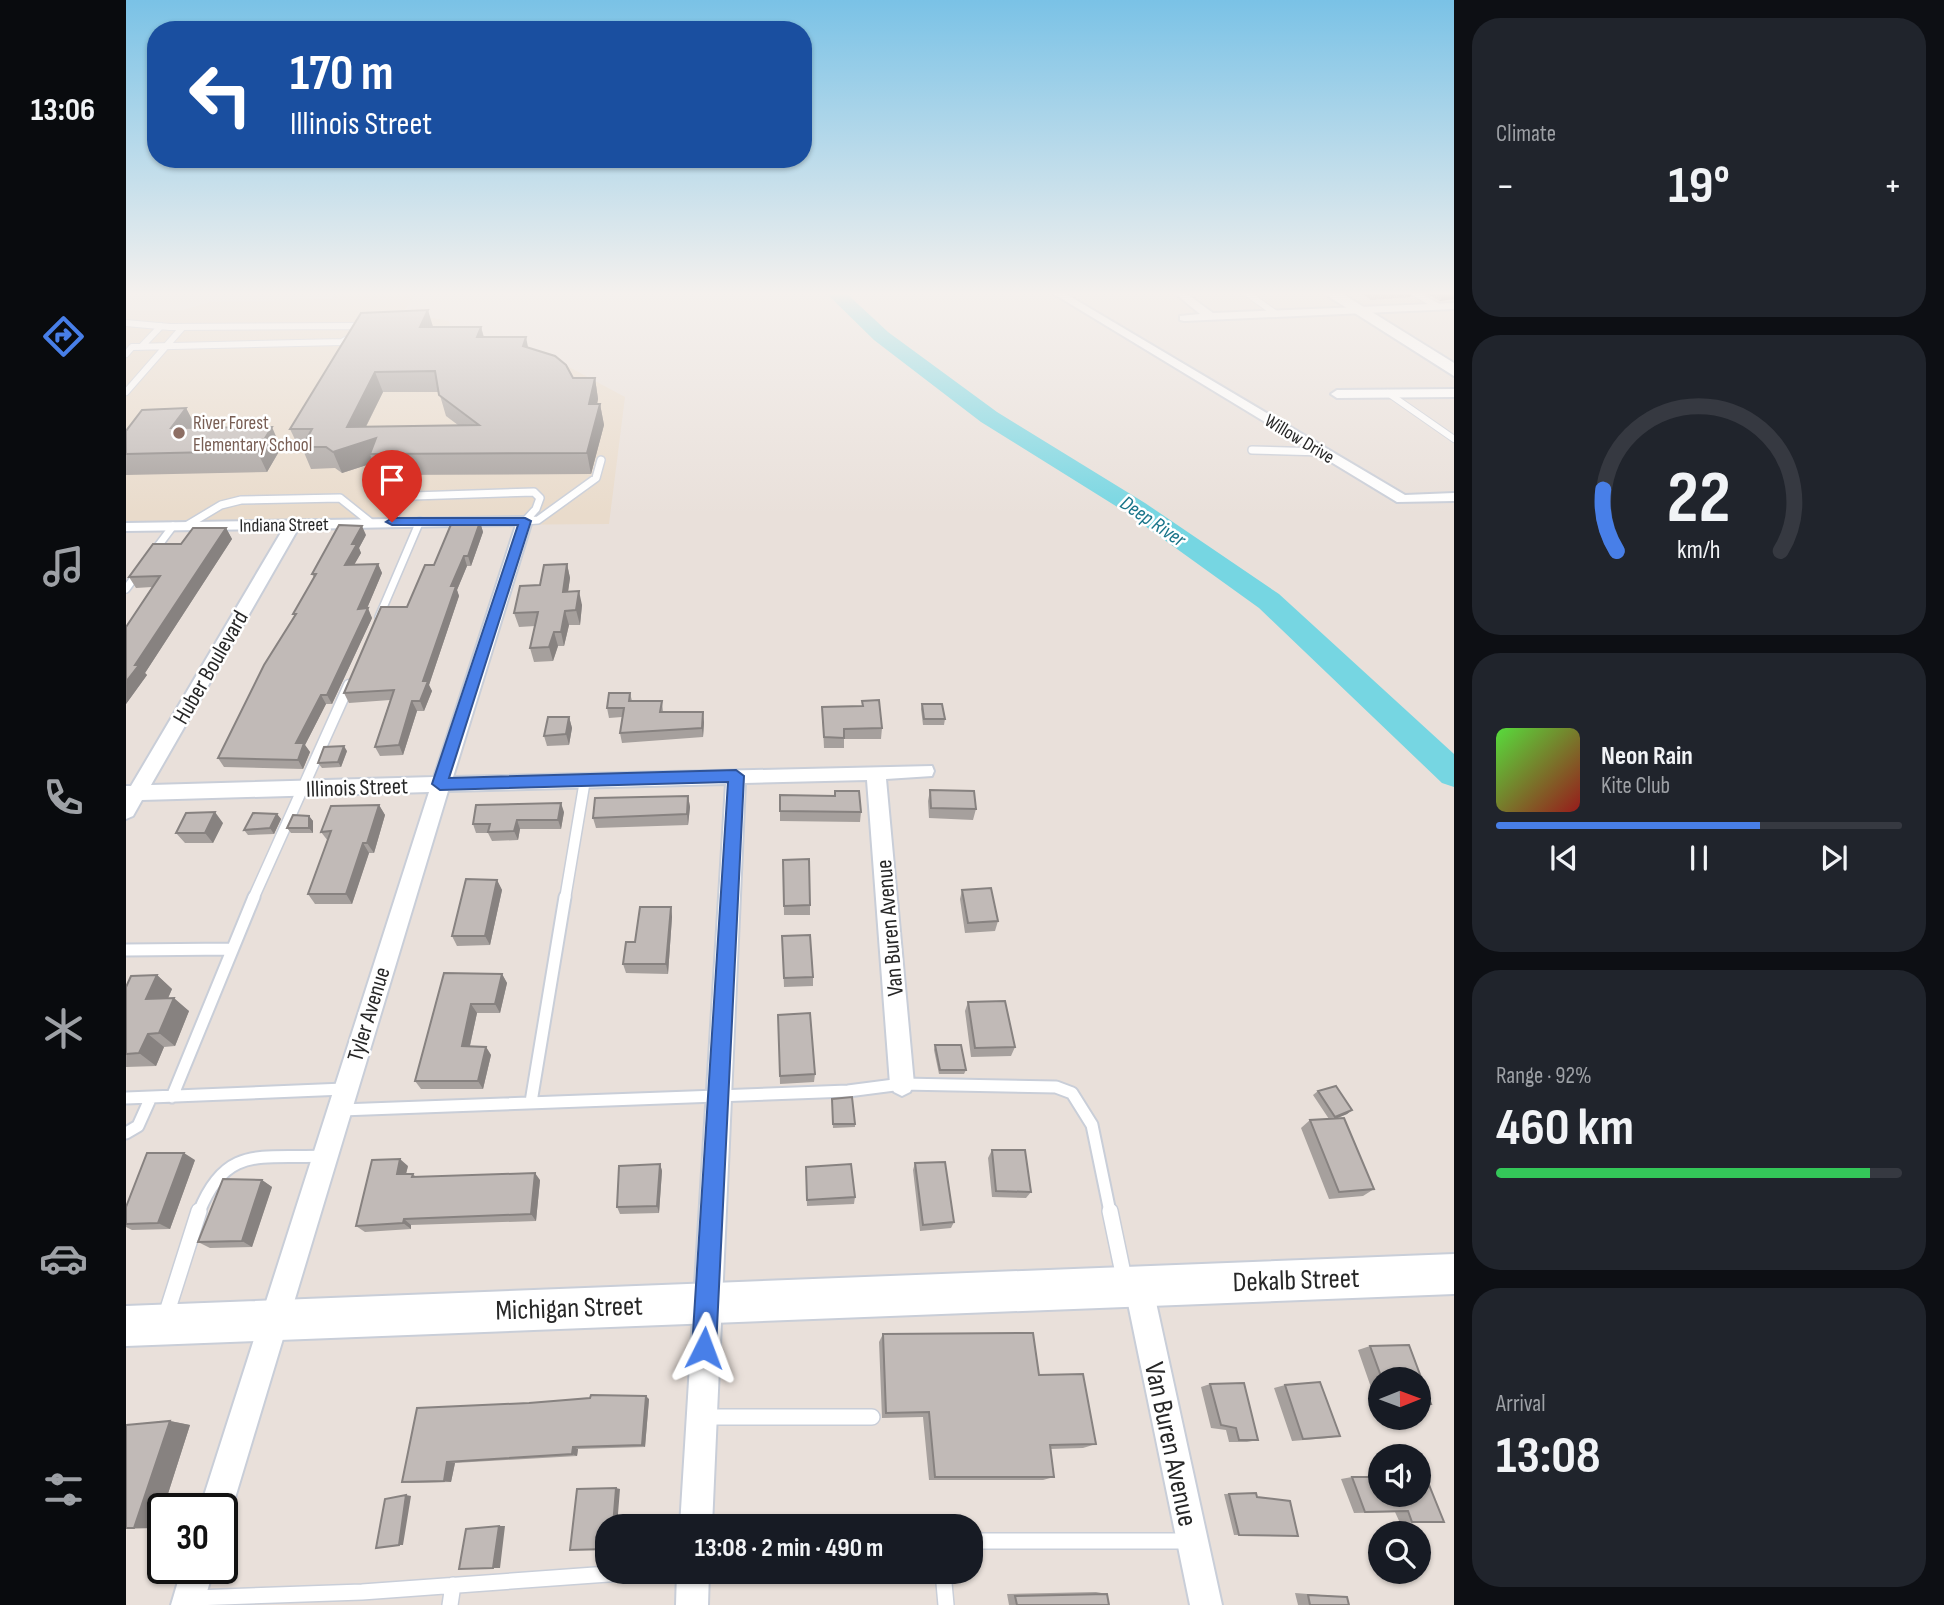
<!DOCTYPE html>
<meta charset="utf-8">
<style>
body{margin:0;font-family:"Sofia Sans Condensed",sans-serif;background:#20242c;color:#f1f3f6;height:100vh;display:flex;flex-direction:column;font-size:26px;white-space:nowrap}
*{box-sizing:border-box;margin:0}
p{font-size:23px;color:#9ea1a6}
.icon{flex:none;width:38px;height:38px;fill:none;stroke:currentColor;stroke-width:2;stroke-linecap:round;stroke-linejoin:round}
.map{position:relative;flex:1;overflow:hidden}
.details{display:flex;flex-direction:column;gap:18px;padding:18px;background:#0d0f14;width:490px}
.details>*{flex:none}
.guide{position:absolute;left:21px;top:21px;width:665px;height:147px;border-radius:28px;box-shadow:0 2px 5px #0004;background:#1a4fa0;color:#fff;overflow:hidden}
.needle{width:46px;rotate:89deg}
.tools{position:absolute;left:1242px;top:1367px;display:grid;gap:14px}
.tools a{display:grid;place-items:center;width:63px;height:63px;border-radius:50%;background:#171b24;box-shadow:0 2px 5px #0004;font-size:35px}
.speed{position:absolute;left:21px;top:1493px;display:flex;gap:14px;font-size:35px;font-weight:700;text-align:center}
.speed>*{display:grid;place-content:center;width:91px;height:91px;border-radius:50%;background:#171b24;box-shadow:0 2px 5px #0004;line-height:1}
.speed .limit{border:4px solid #111;border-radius:10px;background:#fff;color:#111}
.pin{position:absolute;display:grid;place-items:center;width:60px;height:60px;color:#fff;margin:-72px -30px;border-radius:50% 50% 50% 0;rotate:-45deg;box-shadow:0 0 7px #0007}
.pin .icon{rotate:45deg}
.me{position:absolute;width:77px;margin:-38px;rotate:3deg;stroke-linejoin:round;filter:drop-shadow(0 0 5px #0008)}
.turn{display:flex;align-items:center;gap:24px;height:147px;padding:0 28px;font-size:32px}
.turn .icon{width:91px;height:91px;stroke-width:2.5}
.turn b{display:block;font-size:49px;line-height:60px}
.big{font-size:52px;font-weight:700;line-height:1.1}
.details .tile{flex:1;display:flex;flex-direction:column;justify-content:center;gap:10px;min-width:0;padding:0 24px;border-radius:28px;background:#20242c}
.details .dial{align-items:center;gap:0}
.dial svg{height:182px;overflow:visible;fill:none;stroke:#363941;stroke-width:7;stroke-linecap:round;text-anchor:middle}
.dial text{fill:#f1f3f6;stroke:none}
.song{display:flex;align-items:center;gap:21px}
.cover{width:84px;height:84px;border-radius:10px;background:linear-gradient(135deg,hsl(110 70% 55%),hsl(0 70% 35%))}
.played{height:7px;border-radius:4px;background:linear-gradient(90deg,#487fe8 65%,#363941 65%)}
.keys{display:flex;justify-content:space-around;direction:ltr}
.heat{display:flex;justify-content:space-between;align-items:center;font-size:38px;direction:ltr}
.charge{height:10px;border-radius:5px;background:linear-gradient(90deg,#34c759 92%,#363941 0)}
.trip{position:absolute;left:469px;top:1514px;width:388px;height:70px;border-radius:28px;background:#171b24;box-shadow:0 2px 5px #0004;font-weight:700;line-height:70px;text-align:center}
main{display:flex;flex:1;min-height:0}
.dock{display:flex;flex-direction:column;width:126px;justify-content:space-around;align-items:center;background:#090b0e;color:#9ea1a6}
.dock .icon{width:49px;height:49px}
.dock .selected{color:#487fe8}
.dock b{font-size:32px;color:#f1f3f6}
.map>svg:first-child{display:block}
.education{fill:#e9dbcb}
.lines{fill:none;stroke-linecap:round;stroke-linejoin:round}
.river{fill:#76d6e2;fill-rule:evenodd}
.lane-far4-casing{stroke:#c9ced8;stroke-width:8}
.lane-far3-casing{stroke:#c9ced8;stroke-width:10}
.lane-far2-casing{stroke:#c9ced8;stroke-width:13}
.lane-far1-casing{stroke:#c9ced8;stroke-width:15}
.lane-casing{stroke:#c9ced8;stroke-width:18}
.street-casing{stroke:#c9ced8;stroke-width:4}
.secondary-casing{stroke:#c9ced8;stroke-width:4}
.lane-far4{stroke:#fff;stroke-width:6}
.lane-far3{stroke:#fff;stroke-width:7}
.lane-far2{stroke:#fff;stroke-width:10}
.lane-far1{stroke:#fff;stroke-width:11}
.lane{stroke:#fff;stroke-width:15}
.street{fill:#fff;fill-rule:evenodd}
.secondary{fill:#fff;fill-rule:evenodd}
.wall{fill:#a6a09d;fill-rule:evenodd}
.shaded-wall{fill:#878280}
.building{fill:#c1bab7;stroke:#878280;stroke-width:2;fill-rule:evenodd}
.route{fill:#487fe8;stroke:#2f5397;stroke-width:2}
.education-dot{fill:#8d6e63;stroke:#fff;stroke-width:2.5}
.labels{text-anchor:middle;stroke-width:5;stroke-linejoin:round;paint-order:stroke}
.far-education-label{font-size:19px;fill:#785e54;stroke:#fff;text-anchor:start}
.far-street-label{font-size:19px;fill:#272727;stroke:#fff}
.far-water-label{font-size:21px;font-style:italic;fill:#19758a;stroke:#fff}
.street-label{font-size:23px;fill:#272727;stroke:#fff}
.near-street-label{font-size:28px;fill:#272727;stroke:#fff}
</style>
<main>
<nav class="dock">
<b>13:06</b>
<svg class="icon selected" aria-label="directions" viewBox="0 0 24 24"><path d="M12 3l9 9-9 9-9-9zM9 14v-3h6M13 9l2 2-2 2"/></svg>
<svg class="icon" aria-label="music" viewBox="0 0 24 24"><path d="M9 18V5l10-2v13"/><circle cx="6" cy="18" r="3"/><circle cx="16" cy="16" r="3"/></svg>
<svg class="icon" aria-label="phone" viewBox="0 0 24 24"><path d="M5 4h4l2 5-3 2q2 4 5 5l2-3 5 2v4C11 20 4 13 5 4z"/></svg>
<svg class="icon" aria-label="climate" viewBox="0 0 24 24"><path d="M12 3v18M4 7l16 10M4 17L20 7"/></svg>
<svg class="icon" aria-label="car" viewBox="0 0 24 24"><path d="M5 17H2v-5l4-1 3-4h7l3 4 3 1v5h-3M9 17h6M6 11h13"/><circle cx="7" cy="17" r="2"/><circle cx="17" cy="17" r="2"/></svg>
<svg class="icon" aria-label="filters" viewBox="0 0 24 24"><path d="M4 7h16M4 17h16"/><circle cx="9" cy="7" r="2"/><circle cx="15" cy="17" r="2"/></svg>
</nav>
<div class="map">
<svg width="1328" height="1605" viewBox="0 0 1328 1605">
<rect width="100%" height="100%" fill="#e9e0da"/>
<path class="education" d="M213,291H291L277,313L323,321L330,346L428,359L499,397L483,524L0,528V310H57L84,302L206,299Z"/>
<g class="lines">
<path class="river" d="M698,291H718L762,332L871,412L1019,503L1153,594L1328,754V787L1316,783L1133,608L1001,513L855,422L748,340Z"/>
<g class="lane-far4-casing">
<path id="lane-far4" d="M1118,291L1150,314
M1285,291L1311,306
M0,323L44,327L227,326V336L216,342L6,347L0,354
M15,347L35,326
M0,392L56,328
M1262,393L1328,439"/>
</g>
<g class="lane-far3-casing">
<path id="lane-far3" d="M1126,450L1197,452
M266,521L275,504L287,496L408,492L414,498L410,509L399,521
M399,521L412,520L470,478L475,460
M60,526L95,505L115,500L214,498L244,522
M26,554L47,526
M0,589L13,571
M253,617L294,521"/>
</g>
<g class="lane-far2-casing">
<path id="lane-far2" d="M127,899L223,685
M439,899L459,780"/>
</g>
<g class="lane-far1-casing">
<path id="lane-far1" d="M0,950L106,949
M46,1097L128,897
M0,1098L218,1089
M405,1102L439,897
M215,1110L722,1091L776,1084L930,1087L946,1093L966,1125L984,1212
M0,1133L12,1126L25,1097
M73,1212C100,1144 135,1159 198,1156"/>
</g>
<g class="lane-casing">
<path id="lane" d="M984,1211L998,1278
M40,1315L73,1211
M579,1417H746
M845,1541H1062
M817,1572L820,1605
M67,1598L236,1592L510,1572
M324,1605L327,1585"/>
</g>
<g class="street-casing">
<path id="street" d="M923,291H935L1279,495L1328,493V501L1271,502Z
M1046,291H1057L1087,313L1328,303V309L1058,321L1054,320V316L1074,314Z
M1328,389V397L1211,398L1205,394L1211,390Z
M399,517L406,521L327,777L806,766L808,771L806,776L760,779L788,1084L784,1092L776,1096L768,1092L764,1084L741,780L619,783L586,1526H554L600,784L322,791L106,1508L101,1519L96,1521V1508H74L303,792L16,800L7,816L0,819V786H5L157,529L0,531V523ZM390,525L308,777L25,785L172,529Z
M1012,1270L1022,1274L1026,1284L1096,1605H1064L998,1284L1002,1274Z
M56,1568H88L77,1605H45Z
M551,1572H583L582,1605H550Z"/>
</g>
<g class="secondary-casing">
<path id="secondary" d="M1194,291H1212L1328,363V376Z
M1328,1254V1294L0,1346V1306Z"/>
</g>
<use href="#lane-far4" class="lane-far4"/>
<use href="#lane-far3" class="lane-far3"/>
<use href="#lane-far2" class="lane-far2"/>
<use href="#lane-far1" class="lane-far1"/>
<use href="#lane" class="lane"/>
<use href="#street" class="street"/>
<use href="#secondary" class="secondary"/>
</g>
<path class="wall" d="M1231,290L1287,291L1284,297L1245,300Z
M1294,290H1328V299L1314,301Z
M307,327H355L358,337L402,348L447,378H469L472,399L471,404H474L478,425L465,474L252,475L247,463L216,473L209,468L185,469L177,450H174L164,429ZM257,392H313L320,416L332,425L240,427Z
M60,408L70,428L155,448L141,472L0,475V431Z
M354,522L357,532L345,566H341L331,590L333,596L303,685L306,691L298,711H291L277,755L254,756L249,747L264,700L223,703L218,693L281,607Z
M100,528L106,539L19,673L21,675L0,704V627L26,587L10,588L3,577L55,544Z
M240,535L233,548L235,553L228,564H252L256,573L241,608L246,618L206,704H200L179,745L184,752L177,769L98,767L92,758L169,616L167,614L188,578L186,574Z
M441,564L444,578L442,591L456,605L454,625H443L438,646H432L427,661L408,662L404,648L409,626L393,627L388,613L414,585Z
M504,693L506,701H536L537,712L578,722L577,737L496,743L494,733L496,717L483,718L481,708Z
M736,701L756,728L755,739H718V748H698L696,707L736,706Z
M796,704L819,719L818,725H797L795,709Z
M443,717L446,728L443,745L421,746L418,736Z
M221,751L215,767L196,768L192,763Z
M804,790L850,809L847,820L803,818L802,801Z
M654,795L735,812L734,822L654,821Z
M562,796L564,807L562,825L470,828L467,818Z
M253,805L259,815L248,853H243L226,904H189L182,894L202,841L195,832Z
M438,812L435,829H394L392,840L366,841L362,833H350L347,824Z
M151,814L155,819L148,834L122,835L118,830Z
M183,816L187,821V833H165L161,828Z
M97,823L87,843H59L50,833Z
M657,860L684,905V915H658Z
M371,880L376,890L364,945L331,946L326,936Z
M836,890L872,921L869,931L839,933L834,899Z
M545,907L546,917L542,974L500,973L497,964L509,942Z
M656,936L687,977V986L658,987Z
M318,973L376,974L381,983L374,1013H351L344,1046L360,1047L365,1055L357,1089H295L289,1081Z
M31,975L46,989L42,998L63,1011L49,1046L38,1047L30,1066L0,1067V987Z
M842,1002L889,1047L885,1056L845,1057L839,1011Z
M652,1015L689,1074L688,1082L654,1084Z
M809,1045L840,1070L838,1074H813L808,1050Z
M1192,1091L1226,1110L1221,1114L1209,1119L1248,1189L1237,1196L1203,1199L1175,1128L1184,1120L1203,1119L1187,1095Z
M706,1099L729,1124V1127L707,1128Z
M866,1150L905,1192L900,1198L866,1197L862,1158Z
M69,1160L44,1229L6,1230L0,1227V1207Z
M789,1163L828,1222L825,1228L794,1231L787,1170Z
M534,1164L536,1171L533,1213L494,1214L491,1207Z
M282,1166L280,1174H287L290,1177L414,1180L410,1221L285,1225V1229L239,1232L230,1226Z
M680,1174L729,1197L728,1204L681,1206Z
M136,1180L146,1187L126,1247L84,1248L72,1242Z
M757,1334L913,1375L970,1444L957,1448L924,1449L928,1477L917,1480H803L797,1417L756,1418L753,1342Z
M1283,1345L1305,1404L1293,1407V1379H1255V1396H1248L1232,1350L1244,1346Z
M1084,1384L1132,1440L1121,1442H1103L1100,1430L1085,1428L1075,1387Z
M1159,1385L1214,1436L1202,1438L1166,1441L1148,1388Z
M523,1399L519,1447L452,1449L451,1456L329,1463L325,1482L285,1483L276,1482L291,1408Z
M44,1421L64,1425L31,1528L0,1529V1425Z
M1226,1477L1318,1522L1274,1523L1269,1512L1228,1513L1215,1479Z
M1098,1494H1103L1131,1497L1172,1536L1108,1535Z
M970,1592L981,1594L983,1605H883L881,1594Z
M1169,1593L1221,1597L1223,1605H1172Z"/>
<path class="shaded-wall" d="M1328,293V299L1314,301L1317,295Z
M302,310L308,330L294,327Z
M355,327L360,347L351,337Z
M400,337L404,357L397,346Z
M249,372L257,392L231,444L250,438L244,454L247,463L216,473L207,452Z
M469,378L472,399L467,425L463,404Z
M474,404L478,425L465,474L461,453Z
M60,408L71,429L45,428Z
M146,427L155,448L141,472L131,451Z
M354,522L357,532L345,566L342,556Z
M236,526L240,535L233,548L235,553L223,574L219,565L226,544Z
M100,528L106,539L19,673L21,675L0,704V682L9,665Z
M338,556L341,566L331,590L333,596L303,685L306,691L298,711L294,701L297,681L325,586Z
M252,564L256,573L237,618L232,609Z
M441,564L444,578L440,606L437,592Z
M453,591L456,605L454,625L450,610Z
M242,608L246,618L206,704L201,695Z
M439,611L443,625L438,646L435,632Z
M428,632L432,646L427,661L423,647Z
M195,695L200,704L179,745L184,752L177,769L172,760L170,743Z
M286,701L291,711L277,755L273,745Z
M577,712L578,722L577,737L576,728Z
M443,717L446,728L443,745L440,734Z
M218,746L221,751L215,767L212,762Z
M562,796L564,807L562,825L561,814Z
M435,803L438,812L435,829L432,820Z
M253,805L259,815L248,853L241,843Z
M89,812L97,823L87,843L79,833Z
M151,814L155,819L148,834L144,828Z
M183,816L187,821V833L183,828Z
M391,820L394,829L392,840L388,831Z
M237,843L243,853L226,904L220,894Z
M371,880L376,890L364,945L359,936Z
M545,907L546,917L542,974L540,964Z
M376,974L381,983L374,1013L369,1004Z
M31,975L46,989L36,1012L20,999Z
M48,998L63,1011L49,1046L33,1033Z
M345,1004L351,1013L342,1054L336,1046Z
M22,1034L38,1047L30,1066L13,1053Z
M360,1047L365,1055L357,1089L352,1081Z
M1226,1110L1221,1114L1204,1121L1209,1117Z
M58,1153L69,1160L44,1229L32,1223Z
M274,1159L282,1166L278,1181L271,1174Z
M534,1164L536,1171L533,1213L531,1206Z
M409,1173L414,1180L410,1221L405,1214Z
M136,1180L146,1187L126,1247L116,1241Z
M278,1219L285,1225V1229L277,1223Z
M520,1396L523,1399L519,1447L516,1445Z
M44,1421L64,1425L31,1528H8Z
M447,1447L452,1449L451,1456L446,1454Z
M321,1462L329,1463L325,1482L318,1481Z
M490,1488L494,1489L491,1526H487Z
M280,1495L285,1496L277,1545H273Z
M373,1526H379L374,1568H367Z"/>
<path class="building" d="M1243,290H1287V291L1248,294Z
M1309,290H1328V293L1317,295Z
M302,310L294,327H355L351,337H400L397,346L429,356L440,365L447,378H469L463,404H474L461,453L244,454L250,438L207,452L200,447H176L186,429H164L235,313ZM309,371L313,395L353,425L221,427L249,372Z
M60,408L45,428L146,427L131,451L0,454V431L16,410Z
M326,522H354L342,556H338L325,586H330L297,681H302L294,701H286L273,745L249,747L268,690L218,693L255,607H281L299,565H308Z
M213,525L236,526L226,544H231L219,565L252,564L232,609L242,608L201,695H195L170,743H178L172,760L92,758L138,665L170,614H167L190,574H186Z
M67,528H100L9,665H13L0,682V627L34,576L3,577L27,544H55Z
M441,564L437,592L453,591L450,610L439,611L435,632H428L423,647L404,648L412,612L388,613L394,586L414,585L418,565Z
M483,693H504L503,701H536L534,712H577L576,728L494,733L498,708H481Z
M753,700L756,728L718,729V738L698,737L696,707L737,706L736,701Z
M796,704H816L819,719H798Z
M422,717H443L440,734L418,736Z
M218,746L212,762L192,763L198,747Z
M804,790L848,791L850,809L805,808Z
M709,791H733L735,812L654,811V795L709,796Z
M562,796L561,814L467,818L469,798Z
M435,803L432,820H391L388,831L362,832L364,824H347L350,805Z
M253,805L241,843H237L220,894H182L205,831L195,832L205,806Z
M89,812L79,833H50L60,813Z
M127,813L151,814L144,828L118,830Z
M167,815L183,816V828H161Z
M683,859L684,905L658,906L657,860Z
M340,879L371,880L359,936H326Z
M865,888L872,921L842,923L836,890Z
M514,907H545L540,964H497L500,942H509Z
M684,935L687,977L658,978L656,936Z
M318,973L376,974L369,1004H345L336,1046L360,1047L352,1081H289Z
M31,975L20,999L48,998L33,1033L22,1034L13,1053L0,1054V987L5,976Z
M879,1001L889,1047L849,1048L842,1002Z
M684,1013L689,1074L654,1076L652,1015Z
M809,1045H835L840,1070H814Z
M1210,1086L1226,1110L1209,1117L1192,1091Z
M726,1097L729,1124H707L706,1099Z
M1218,1118L1248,1189L1213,1192L1184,1120Z
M866,1150H899L905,1192L870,1191Z
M21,1153H58L32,1223L0,1224V1207Z
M274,1159L271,1174H287L286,1177L409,1173L405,1214L278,1219L277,1223L230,1226L246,1160Z
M819,1162L828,1222L797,1225L789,1163Z
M534,1164L531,1206L491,1207L493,1166Z
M725,1164L729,1197L681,1200L680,1167Z
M97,1179L136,1180L116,1241L72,1242Z
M907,1333L913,1375L957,1374L970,1444L924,1445L928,1477H809L803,1412L760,1413L757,1334Z
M1283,1345L1305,1404H1293V1379H1256L1244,1346Z
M1194,1382L1214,1436L1177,1439L1159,1385Z
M1118,1383L1132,1440H1113L1110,1428L1095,1425L1084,1384Z
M465,1395L520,1396L516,1445L447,1447L446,1454L321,1462L318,1481L276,1482L291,1408L403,1403L464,1398Z
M44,1421L8,1528H0V1425Z
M1293,1470H1297L1318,1522H1286L1282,1511L1239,1512L1226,1477H1255V1494H1293Z
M490,1488L487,1526H481V1549L444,1550L451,1489Z
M1130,1493L1131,1497L1164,1501L1172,1536L1113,1535L1103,1494Z
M280,1495L273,1545L250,1548L259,1499Z
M373,1526L367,1568L333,1569L340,1529Z
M981,1594L983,1605H891L889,1596Z
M1182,1595L1221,1597L1223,1605H1184Z"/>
<linearGradient id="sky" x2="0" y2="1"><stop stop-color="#7ac2e6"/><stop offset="0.57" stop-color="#f5f1ee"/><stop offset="1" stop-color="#f5f1ee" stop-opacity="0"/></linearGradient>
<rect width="1328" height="515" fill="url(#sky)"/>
<path class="route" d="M399,518L405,521L323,778L610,770L618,776L590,1348L586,1356L578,1359L570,1356L566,1348L602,782L314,790L306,784L392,525H266L260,522L266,518Z"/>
<circle class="education-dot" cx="53" cy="433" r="7"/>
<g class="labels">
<g class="far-education-label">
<text x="67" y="429">River Forest<tspan x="67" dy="22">Elementary School</tspan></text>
</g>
<g class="far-street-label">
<text transform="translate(1174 438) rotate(31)" y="7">Willow Drive</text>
<text transform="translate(158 524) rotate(-1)" y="7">Indiana Street</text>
</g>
<g class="far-water-label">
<text transform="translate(1027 521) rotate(34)" y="7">Deep River</text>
</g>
<g class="street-label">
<text transform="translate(84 667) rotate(-60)" y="8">Huber Boulevard</text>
<text transform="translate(231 787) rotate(-2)" y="8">Illinois Street</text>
<text transform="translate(763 928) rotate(-95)" y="8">Van Buren Avenue</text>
<text transform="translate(242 1014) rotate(-73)" y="8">Tyler Avenue</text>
</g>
<g class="near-street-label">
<text transform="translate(1170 1279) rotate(-2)" y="10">Dekalb Street</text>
<text transform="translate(443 1307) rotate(-2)" y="10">Michigan Street</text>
<text transform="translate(1046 1444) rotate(78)" y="10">Van Buren Avenue</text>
</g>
</g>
</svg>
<div class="tools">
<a><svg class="needle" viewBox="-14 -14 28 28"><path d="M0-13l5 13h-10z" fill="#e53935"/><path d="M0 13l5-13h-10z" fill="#9ea1a6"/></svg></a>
<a><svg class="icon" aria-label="sound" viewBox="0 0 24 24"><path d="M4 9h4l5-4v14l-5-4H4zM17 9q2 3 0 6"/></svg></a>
<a><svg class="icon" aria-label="search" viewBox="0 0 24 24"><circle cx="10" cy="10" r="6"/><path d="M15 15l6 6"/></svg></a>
</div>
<div class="speed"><div class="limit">30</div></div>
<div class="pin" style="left:266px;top:522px;background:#d93025"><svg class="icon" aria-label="arrive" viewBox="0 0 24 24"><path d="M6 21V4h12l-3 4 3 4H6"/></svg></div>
<svg class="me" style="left:578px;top:1348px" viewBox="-20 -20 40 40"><path d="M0-17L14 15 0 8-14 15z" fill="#487fe8" stroke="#fff" stroke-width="4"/></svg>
<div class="trip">13:08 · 2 min · 490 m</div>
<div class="guide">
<div class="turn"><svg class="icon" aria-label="left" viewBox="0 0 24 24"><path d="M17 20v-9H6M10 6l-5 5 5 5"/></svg><div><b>170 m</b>Illinois Street</div></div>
</div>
</div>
<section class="details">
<div class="tile"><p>Climate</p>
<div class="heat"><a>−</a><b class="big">19°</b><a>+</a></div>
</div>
<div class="tile dial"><svg viewBox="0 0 100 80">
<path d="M14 69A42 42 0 1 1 86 69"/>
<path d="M14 69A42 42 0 0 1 8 42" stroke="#487fe8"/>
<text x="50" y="56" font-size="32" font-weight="700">22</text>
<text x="50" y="72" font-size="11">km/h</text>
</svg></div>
<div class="tile">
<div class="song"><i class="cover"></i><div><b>Neon Rain</b><p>Kite Club</p></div></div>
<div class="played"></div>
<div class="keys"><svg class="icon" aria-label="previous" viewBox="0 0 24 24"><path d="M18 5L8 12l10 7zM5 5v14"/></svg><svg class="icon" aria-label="pause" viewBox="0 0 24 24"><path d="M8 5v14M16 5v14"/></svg><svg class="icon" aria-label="next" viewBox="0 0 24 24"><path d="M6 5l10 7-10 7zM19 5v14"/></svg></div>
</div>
<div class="tile"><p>Range · 92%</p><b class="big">460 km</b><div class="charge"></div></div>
<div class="tile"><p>Arrival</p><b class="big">13:08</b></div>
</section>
</main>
